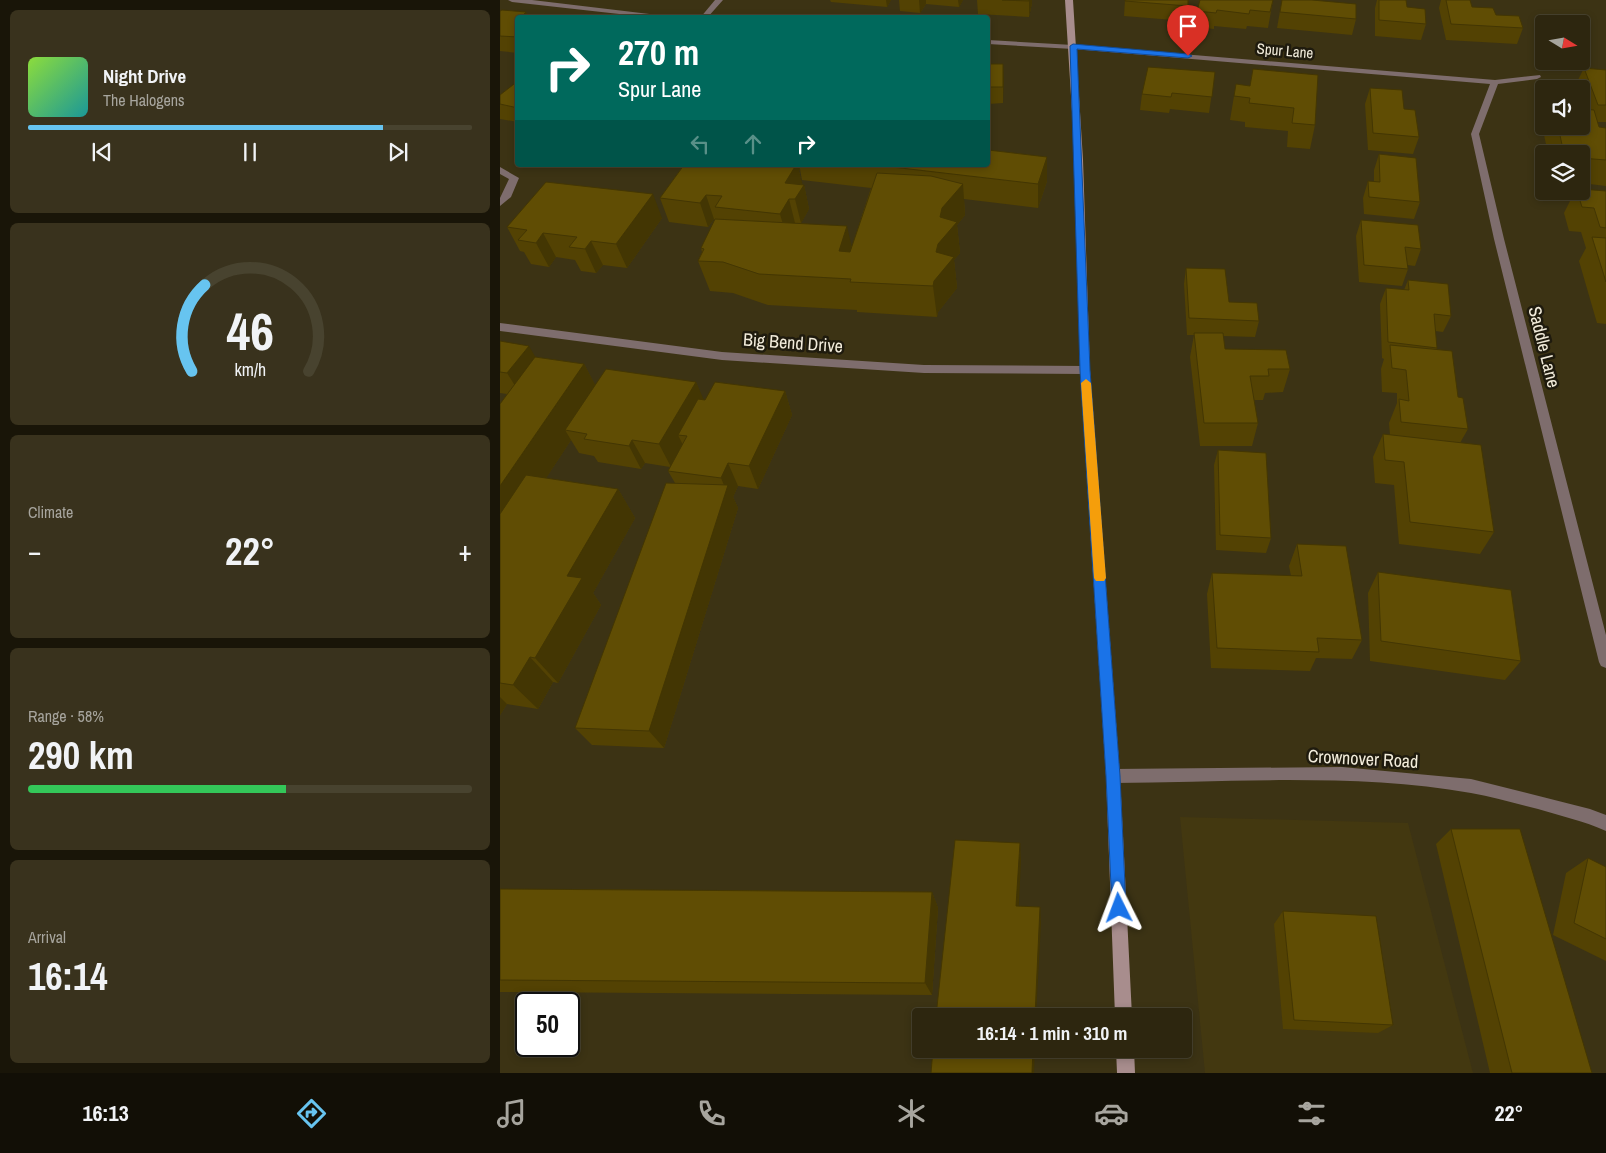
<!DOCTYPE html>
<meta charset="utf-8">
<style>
body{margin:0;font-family:"Archivo Narrow",sans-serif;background:#39321d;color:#f1f3f6;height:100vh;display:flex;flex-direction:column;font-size:19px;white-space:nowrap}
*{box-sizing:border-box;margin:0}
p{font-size:16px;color:#a7a59e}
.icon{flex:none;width:28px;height:28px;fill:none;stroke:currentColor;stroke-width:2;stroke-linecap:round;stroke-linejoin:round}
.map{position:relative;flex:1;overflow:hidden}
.sheet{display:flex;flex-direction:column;gap:10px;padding:10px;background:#191508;width:500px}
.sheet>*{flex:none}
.banner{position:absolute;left:15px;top:15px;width:475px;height:152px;border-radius:5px;box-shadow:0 2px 8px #0003,0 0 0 1px #48432f;background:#00695c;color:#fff;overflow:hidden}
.needle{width:32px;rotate:101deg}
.tools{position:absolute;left:1035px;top:15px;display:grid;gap:10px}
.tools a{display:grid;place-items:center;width:55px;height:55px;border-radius:5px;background:#2d260f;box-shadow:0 2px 8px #0003,0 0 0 1px #48432f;font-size:25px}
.speed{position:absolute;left:15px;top:992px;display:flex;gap:10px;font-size:25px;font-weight:700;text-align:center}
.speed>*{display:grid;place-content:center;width:65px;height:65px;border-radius:50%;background:#2d260f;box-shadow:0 2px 8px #0003,0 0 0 1px #48432f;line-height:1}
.speed .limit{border:2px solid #111;border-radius:8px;background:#fff;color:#111}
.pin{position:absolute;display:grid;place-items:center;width:42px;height:42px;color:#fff;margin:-51px -21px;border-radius:50% 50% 50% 0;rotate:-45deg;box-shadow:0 0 5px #0007}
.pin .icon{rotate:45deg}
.me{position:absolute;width:55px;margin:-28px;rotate:357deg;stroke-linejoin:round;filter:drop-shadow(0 0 4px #0008)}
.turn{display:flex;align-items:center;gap:18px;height:105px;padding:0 20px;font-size:22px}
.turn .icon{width:65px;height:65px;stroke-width:2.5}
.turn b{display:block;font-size:35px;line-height:42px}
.lanes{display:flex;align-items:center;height:48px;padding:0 20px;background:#0003;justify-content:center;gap:25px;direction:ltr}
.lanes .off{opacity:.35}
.big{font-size:38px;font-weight:700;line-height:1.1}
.sheet .widget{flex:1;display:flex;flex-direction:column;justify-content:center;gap:8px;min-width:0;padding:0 18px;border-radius:8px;background:#39321d}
.sheet .dial{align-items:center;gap:0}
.dial svg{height:130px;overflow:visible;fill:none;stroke:#48432f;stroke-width:7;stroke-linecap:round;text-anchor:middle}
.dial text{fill:#f1f3f6;stroke:none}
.song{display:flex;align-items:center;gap:15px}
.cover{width:60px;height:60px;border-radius:8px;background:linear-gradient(135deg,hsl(90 70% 55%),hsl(180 70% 35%))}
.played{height:5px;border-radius:2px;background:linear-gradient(90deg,#67c4f0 80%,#48432f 80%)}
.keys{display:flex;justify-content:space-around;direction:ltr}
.heat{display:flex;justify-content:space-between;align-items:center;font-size:28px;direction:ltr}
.charge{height:8px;border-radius:4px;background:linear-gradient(90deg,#34c759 58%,#48432f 0)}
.trip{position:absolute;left:412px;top:1008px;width:280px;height:50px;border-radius:5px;background:#2d260f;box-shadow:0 2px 8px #0003,0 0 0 1px #48432f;font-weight:700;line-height:50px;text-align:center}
.tabs{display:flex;height:80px;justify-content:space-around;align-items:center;background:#120f06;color:#a7a59e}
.tabs .icon{width:35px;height:35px}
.tabs .active{color:#67c4f0}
.tabs b{font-size:22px;color:#f1f3f6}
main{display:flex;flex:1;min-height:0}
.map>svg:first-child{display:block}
.built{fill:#433810}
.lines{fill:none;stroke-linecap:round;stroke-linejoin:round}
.minor{fill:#7e6d6d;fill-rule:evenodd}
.secondary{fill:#a88d8d;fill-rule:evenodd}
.wall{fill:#534203;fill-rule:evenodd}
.shaded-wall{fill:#433603}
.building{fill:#604d04;stroke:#433603}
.route{fill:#1a73e8;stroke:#114b97}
.slow{fill:#f59e0b}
.labels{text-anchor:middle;stroke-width:5;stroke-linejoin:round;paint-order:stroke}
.far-street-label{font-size:15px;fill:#f2ecdb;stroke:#1f1b0e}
.street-label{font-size:18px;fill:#f2ecdb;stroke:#1f1b0e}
</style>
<main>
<section class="sheet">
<div class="widget">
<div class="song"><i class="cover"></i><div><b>Night Drive</b><p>The Halogens</p></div></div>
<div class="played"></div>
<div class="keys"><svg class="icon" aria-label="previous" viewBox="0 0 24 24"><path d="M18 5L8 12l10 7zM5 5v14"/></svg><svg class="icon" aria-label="pause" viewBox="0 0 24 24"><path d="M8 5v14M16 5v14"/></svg><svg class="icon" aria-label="next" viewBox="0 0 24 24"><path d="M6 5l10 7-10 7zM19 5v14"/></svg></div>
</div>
<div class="widget dial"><svg viewBox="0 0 100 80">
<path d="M14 69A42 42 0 1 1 86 69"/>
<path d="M14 69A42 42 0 0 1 22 16" stroke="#67c4f0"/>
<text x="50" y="56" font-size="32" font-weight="700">46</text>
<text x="50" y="72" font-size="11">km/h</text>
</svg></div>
<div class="widget"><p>Climate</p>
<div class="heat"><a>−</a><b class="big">22°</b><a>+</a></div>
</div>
<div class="widget"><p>Range · 58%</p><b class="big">290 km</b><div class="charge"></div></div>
<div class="widget"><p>Arrival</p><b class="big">16:14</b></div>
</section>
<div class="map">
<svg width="1106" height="1073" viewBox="0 0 1106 1073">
<rect width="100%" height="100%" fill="#3c3314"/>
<path class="built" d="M680,817L908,823L973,1073H705Z"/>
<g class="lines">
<path class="minor" d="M8,0H32L183,18H155L12,2Z
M215,0H223L207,18H200Z
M488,40L573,45L995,80L1040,75L1041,77L1037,79L998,84L979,134L1004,239L1106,635V668L1101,666L1099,662L994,239L971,134L990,84L573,49L488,44Z
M0,167L19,178L11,197L0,206V198L9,179L0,174Z
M0,323L222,352L424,365L585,366L590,370L585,374L424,373L222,360L0,331Z
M842,767L971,779L1090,809L1106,815V831C1084,821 1061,816 1038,809C1016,804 994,797 971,793C857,773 729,782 613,783L608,781L606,776L608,771L613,769Z"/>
<path class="secondary" d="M565,0H573L583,160L590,370L620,776L632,1016H615L606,776L580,370L575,160Z
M616,1049H634L635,1073H617Z"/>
</g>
<path class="wall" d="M330,0H391L387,7L331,2Z
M399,0H463L459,7L426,4L420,13L400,11Z
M477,0H532V3L529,17L478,14Z
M625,0H689L686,21L624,16Z
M773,0L768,28L747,26L746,29L714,26V29L695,27L697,11Z
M782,0L856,19L852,35L777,28Z
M877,0H906L907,7L926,24L921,40L875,36V8Z
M941,0H970L972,7L996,15L1023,28L1017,44L946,40L939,8Z
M0,11L26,12L28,17L18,18V53L0,51Z
M488,64H503V103L488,104Z
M1084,68L1106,70V122H1097L1099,127L1106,128V186L1081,183V154H1048L1043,130L1044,126H1081L1086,110L1081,98V89H1078L1076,84Z
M753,69L815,125L810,149L787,147L788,131L745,127V122L730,120L736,84L750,86Z
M715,72L709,113L670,109L669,113L640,110L642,94Z
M18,81V122L0,119V95Z
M870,88L904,109L919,137L913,154L868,150L865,104Z
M879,154L920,202L914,219L864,214L863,198L868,181L874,182V170Z
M547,157V181L538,208L464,199L465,215L457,225L460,253L454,260L457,288L438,312L437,317L357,312V310L268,305L233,293L210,291L198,261L202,252L201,248L219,219H214L208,227L169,222L160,198L183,166V165H231V166L241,167L243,165H488ZM300,169L302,180L371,188L352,246L295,224V223H301L309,209L304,185H302L299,171Z
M1075,191H1106V324L1097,323L1079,261L1086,248L1081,232L1069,231L1064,213Z
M162,218L127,268L103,265L96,273L81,271L75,260L56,257L49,267L31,264L24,252L20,251L7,227Z
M861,220L921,249L915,266L907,265L908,269L902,286L859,282L856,236Z
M686,268L729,302L759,321L755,337L723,336L725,349L790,369L783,392L765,393L763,400H754L758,423L752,446H700L690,357L694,335H687L684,284Z
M908,280L951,316L943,332L935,331L937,348L936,350L958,397L968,429L960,443L994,532L980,554L899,544L894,485L875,483L873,457L883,434L890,435L889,423L897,403V393L882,392L881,369L884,359L882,358L880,304L886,288L904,290Z
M0,341L36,357L84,364L95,385L196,382L203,400H205L285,391L292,415L258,489L238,486L233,497L238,508L164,748L92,745L75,728L175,483L168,471L170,467L145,463L141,469L98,462L94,456L79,453L71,440L46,478L118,489L135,518L93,593L101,605L58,683L53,682L38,709L7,704L0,715V404L7,394L0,393Z
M718,450L771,538L766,553L716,550L714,465Z
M797,544L862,640L852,659L816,658L810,671L711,668L707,594L712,573L791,576L789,566Z
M878,572L1021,661L1005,680L870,661L868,593Z
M951,829L1092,1073H990L936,844Z
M1088,858L1106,867V961L1053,935L1066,873Z
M0,889L432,892L438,908L432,995L0,992Z
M783,911L893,1025L878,1033L783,1029L774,924Z"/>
<path class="shaded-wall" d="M386,0H391L387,7Z
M419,0H426V4L420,13Z
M458,0H463L459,7Z
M529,0H532V3L529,17Z
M688,0H689L686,21L688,6Z
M26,12L29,18L22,16Z
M503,64L504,80L503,103Z
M547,157V181L538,208V184Z
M288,165H298L300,169L299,171L303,186L304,185L309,209L301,223L295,199L285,183Z
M463,184L465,215L457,225L460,253L454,260L457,288L438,312L437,317L433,286L436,252L438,244L440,217L442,208Z
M153,194L162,218L127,268L116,244Z
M206,195L214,219L208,227L200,203Z
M289,199L295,223L287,238L280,214Z
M347,226L354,257L339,251Z
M43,233L56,257L49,267L36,243Z
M91,241L103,265L96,273L85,249Z
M29,346L43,370L22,397L7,373Z
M84,364L100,394L65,430L71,440L0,548V486Z
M196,382L206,405L187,436L178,435L183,445L171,467L159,444Z
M285,391L292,415L258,489L249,466Z
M132,440L145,463L141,469L129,446Z
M228,463L238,486L233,497L238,508L164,748L149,731L226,490L221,478Z
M118,489L135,518L93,593L101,605L58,683L35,658L67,576Z
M30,657L53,682L38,709L13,685Z
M0,697L7,704L0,715Z
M520,843L521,861L518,922L516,906Z
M432,892L438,908L432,995L425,983Z
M540,907L541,923L536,1016H535Z
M533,1049H535L534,1073H532Z"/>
<path class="building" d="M502,0H529V1Z
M625,0H688V6L625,1Z
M700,0H773L770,12L750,10L749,14L717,10L716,13L697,11Z
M782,0H812L856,4V19L780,12Z
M879,0H906L907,7L925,9L926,24L879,20Z
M946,0H970L972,7L993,8L996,15L1019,16L1023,28L951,24Z
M2,10L26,12L22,16L39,18H18V37L0,36V11Z
M488,64H503V87H488Z
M648,67L715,72L712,97L672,93L671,97L642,94Z
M1084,68L1106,70V105H1098Z
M753,69L818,75L815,125L792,123L794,108L749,103L750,98L734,96L736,84L750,86Z
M18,81V108L0,104V95Z
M870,88L902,90L904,109L915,110L919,137L873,133Z
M1081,109L1094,110L1099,127L1106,128V160L1081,158V154H1064L1058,126H1081Z
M488,150L547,157L538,184L375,165H488Z
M879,154L916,158L920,202L869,197L868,181L880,182Z
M184,165H224L241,167L243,165H296L285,183L304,185L295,199H289L280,214L215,207L222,196L206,195L200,203L160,198Z
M377,173L431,176L463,184L442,208L440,217L457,222L438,244L436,252L454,257L434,281L433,286L350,282L351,279L259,274L223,262L198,261L204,249L201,248L215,219L347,226L339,251L350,252Z
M46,182L153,194L116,244L91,241L85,249L69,247L77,237L43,233L36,243L18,240L27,230L7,227Z
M1081,189L1106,191V228L1100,227L1094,208L1082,207L1077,191H1081Z
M861,220L918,225L921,249L905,247L908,269L864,265Z
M1092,237L1106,238V282Z
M686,268L725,269L729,302L757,303L759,321L689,318Z
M908,280L948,284L951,316L934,314L937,348L888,342L886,288L909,290Z
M694,333H723L725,349L786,350L790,369H768L769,376H750L758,423H704Z
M0,341L29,346L7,373L0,372Z
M890,345L952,351L958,397L963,398L968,429L901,422L899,399L909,401L906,370L892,368Z
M35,357L84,364L0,486V404Z
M106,369L196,382L159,444L132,440L129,446L84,439L87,434L65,430Z
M215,382L285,391L249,466L228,463L221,478L168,471L187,436L178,435L198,399L205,400Z
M883,434L981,445L994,532L910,522L904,462L885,460Z
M718,450L766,453L771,538L720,535Z
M26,475L118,489L67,576L82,578L35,658L30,657L13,685L0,683V514Z
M166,483L228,485L149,731L75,728Z
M797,544L846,546L862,640L817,638L819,652L717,648L712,573L802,576Z
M878,572L1011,590L1021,661L881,641Z
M951,829H1020L1092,1073H1012Z
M455,840L520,843L516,906L540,907L535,1016H436Z
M1088,858L1106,867V939L1074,923Z
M0,889L432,892L425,983L0,980Z
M783,911L876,916L893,1025L794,1020Z
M433,1049H533L532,1073H431Z"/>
<path class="route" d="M573,44L688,54L692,56L688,58L577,49L590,370L620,776L626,908L624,913L619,915L614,913L612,908L606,776L580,370L570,46Z"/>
<path class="slow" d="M586,379L591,383L606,578L604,581H596L594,578L581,383Z"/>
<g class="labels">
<g class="far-street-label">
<text transform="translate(785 51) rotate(5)" y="5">Spur Lane</text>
</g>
<g class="street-label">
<text transform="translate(293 343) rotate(4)" y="6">Big Bend Drive</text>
<text transform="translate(1044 347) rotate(76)" y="6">Saddle Lane</text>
<text transform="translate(863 759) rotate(3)" y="6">Crownover Road</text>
</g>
</g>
</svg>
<div class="tools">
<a><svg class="needle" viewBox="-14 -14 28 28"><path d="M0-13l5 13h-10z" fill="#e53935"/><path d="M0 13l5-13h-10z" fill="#a7a59e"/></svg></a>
<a><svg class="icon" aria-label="sound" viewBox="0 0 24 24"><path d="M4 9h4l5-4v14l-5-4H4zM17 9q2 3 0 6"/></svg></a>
<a><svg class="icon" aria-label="layers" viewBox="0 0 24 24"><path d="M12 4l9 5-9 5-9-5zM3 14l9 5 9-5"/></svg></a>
</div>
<div class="speed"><div class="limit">50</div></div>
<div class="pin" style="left:688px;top:56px;background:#d93025"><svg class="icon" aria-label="arrive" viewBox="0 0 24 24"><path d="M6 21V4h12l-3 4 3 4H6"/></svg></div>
<svg class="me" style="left:619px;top:908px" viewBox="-20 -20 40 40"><path d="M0-17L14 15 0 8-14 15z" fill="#1a73e8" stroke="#fff" stroke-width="4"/></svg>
<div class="trip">16:14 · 1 min · 310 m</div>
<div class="banner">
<div class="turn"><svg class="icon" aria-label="right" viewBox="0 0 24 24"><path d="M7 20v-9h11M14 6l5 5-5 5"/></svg><div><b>270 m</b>Spur Lane</div></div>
<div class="lanes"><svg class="icon off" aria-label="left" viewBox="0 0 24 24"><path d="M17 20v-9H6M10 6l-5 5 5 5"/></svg><svg class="icon off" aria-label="ahead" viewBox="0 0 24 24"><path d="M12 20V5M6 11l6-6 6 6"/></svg><svg class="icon" aria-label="right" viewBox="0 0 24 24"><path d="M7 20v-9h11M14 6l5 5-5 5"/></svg></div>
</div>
</div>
</main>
<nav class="tabs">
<b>16:13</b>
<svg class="icon active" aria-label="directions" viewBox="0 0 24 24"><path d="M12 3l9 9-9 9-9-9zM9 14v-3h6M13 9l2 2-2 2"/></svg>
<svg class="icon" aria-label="music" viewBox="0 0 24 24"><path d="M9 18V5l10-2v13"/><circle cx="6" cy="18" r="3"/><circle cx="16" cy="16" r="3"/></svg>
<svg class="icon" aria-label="phone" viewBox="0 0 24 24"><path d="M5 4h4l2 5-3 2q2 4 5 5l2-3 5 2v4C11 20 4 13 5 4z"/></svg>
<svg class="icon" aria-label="climate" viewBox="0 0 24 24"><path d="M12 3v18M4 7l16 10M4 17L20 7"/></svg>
<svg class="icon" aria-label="car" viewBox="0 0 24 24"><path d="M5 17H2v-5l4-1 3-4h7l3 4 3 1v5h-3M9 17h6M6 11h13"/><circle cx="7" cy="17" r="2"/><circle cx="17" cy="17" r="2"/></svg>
<svg class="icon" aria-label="filters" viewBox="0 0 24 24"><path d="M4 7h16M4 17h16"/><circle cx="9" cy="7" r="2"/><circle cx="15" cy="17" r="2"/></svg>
<b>22°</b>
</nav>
